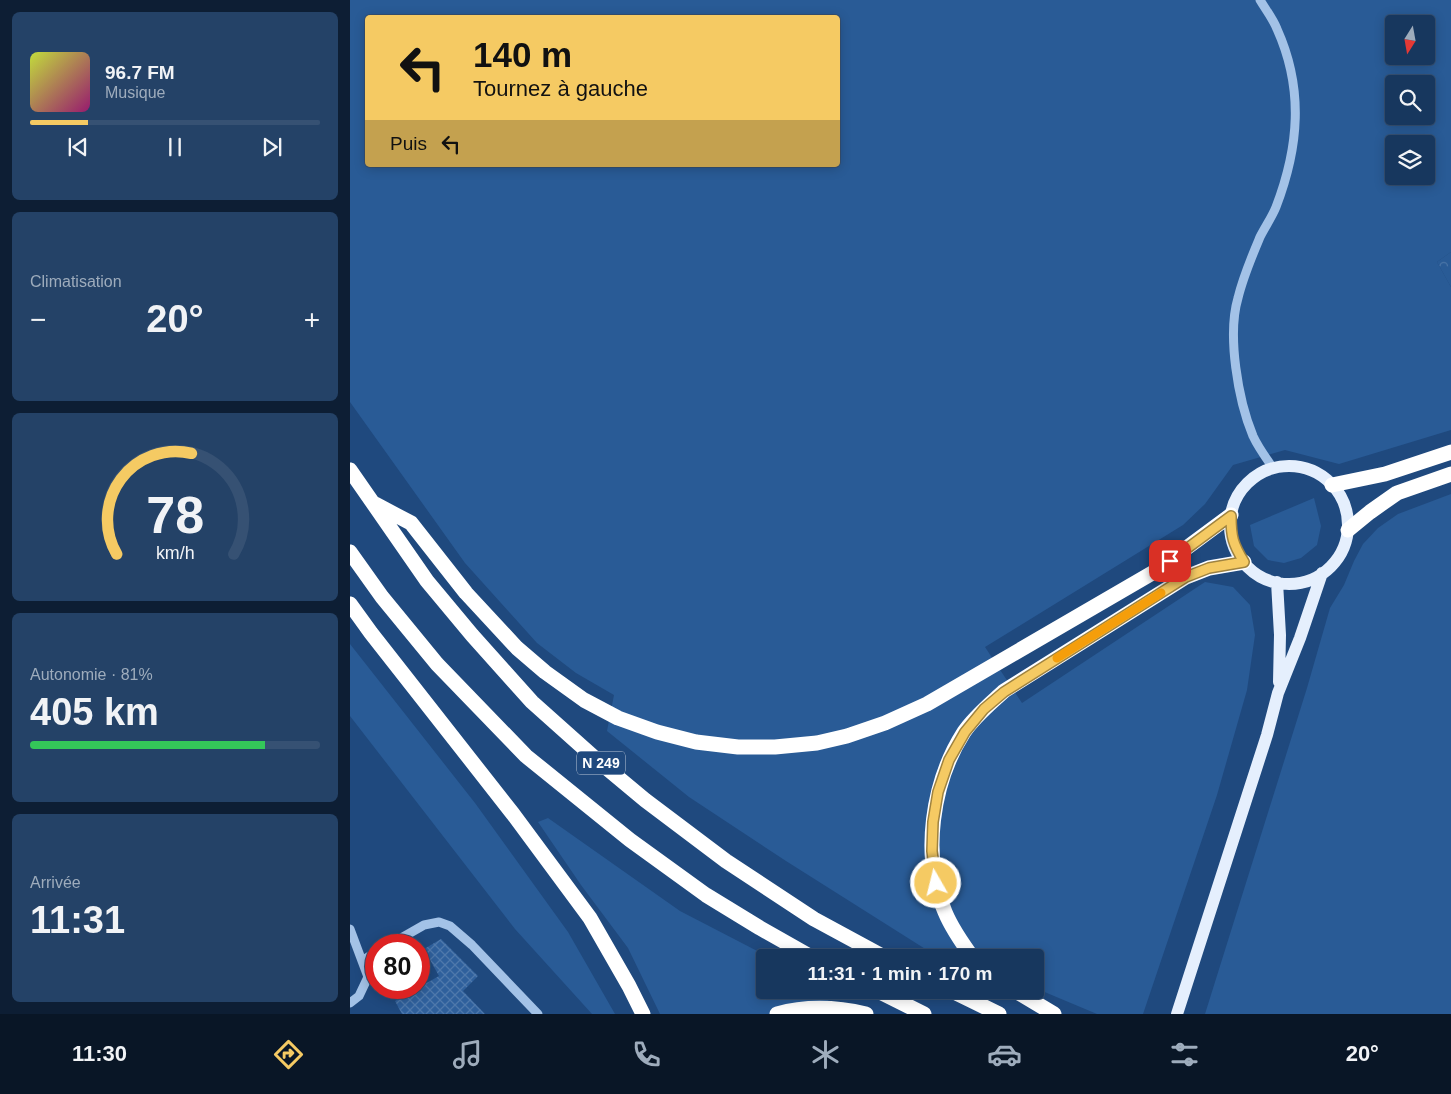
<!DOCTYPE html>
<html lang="fr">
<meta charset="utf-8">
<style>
body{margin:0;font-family:Arial,sans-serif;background:#244267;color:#f1f3f6;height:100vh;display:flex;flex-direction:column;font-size:19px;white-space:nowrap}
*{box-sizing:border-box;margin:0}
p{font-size:16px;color:#9eacbc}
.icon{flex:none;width:28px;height:28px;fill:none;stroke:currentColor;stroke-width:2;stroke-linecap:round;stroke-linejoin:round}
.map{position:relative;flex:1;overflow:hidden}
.details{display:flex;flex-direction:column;gap:12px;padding:12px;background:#0d1e34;width:350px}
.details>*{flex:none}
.top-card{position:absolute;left:15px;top:15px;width:475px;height:152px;border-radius:5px;box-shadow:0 2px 12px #0003,0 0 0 1px #365173;background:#f5ca63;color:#111;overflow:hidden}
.needle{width:32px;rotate:191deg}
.controls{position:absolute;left:1035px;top:15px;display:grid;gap:10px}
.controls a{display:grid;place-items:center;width:50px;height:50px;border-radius:5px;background:#17375e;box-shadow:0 2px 12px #0003,0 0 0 1px #365173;font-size:25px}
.speed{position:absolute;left:15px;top:934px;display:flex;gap:10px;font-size:25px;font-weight:700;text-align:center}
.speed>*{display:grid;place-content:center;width:65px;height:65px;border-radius:50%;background:#17375e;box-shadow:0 2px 12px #0003,0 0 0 1px #365173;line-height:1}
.speed .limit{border:8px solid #d22;background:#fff;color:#111}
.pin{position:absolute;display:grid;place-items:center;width:42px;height:42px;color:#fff;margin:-21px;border-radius:10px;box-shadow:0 2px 8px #0006}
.me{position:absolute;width:55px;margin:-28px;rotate:352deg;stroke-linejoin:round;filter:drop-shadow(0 0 4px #0008)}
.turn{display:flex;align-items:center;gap:18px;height:105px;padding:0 25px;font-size:22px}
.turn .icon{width:65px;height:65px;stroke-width:2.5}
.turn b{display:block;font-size:35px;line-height:42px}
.then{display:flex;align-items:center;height:48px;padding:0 25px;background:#0003;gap:10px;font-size:19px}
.big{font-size:38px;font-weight:700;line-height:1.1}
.details .card{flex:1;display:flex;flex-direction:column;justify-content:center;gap:8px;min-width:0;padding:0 18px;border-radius:8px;background:#244267}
.details .dial{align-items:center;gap:0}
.dial svg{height:130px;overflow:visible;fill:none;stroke:#365173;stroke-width:7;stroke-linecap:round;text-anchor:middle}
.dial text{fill:#f1f3f6;stroke:none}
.song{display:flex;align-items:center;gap:15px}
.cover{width:60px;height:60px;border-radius:8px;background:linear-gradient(135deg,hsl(70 70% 55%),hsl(320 70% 35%))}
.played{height:5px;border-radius:2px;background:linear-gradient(90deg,#f5ca63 20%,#365173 20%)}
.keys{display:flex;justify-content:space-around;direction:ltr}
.heat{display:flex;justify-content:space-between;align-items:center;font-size:28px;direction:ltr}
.charge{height:8px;border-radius:4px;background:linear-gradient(90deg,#34c759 81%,#365173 0)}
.trip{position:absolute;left:406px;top:949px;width:288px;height:50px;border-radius:5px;background:#17375e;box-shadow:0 2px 12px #0003,0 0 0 1px #365173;font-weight:700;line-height:50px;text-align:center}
.menu{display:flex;height:80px;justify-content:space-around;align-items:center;background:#091626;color:#9eacbc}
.menu .icon{width:35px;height:35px}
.menu .selected{color:#f5ca63}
.menu b{font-size:22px;color:#f1f3f6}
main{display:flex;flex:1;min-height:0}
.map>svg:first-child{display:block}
.green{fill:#295b96;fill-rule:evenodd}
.forest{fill:url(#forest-crowns)}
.building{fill:url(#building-cross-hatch)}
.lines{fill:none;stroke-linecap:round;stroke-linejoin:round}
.minor{stroke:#a3c2e7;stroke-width:9}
.major{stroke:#e5effd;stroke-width:12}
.highway{stroke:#fff;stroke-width:15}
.route-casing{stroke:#9f8340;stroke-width:12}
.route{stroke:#f5ca63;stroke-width:9}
.slow{stroke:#f59e0b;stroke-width:9}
.labels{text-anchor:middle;stroke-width:5;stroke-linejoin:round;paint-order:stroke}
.shield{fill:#1f497e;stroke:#bcc8d8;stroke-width:1}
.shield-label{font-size:14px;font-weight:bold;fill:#fff}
</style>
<main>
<section class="details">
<div class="card">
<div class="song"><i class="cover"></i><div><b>96.7 FM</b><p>Musique</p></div></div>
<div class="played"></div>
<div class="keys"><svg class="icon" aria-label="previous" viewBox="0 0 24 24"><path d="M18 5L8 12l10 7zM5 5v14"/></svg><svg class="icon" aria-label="pause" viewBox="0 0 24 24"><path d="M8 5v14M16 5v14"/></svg><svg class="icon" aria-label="next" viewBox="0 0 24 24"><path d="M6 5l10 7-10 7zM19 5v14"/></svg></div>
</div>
<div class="card"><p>Climatisation</p>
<div class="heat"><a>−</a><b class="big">20°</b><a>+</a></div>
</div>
<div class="card dial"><svg viewBox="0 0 100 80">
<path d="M14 69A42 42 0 1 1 86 69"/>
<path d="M14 69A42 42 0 0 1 60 7" stroke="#f5ca63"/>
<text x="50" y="56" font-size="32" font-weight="700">78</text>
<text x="50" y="72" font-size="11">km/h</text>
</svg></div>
<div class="card"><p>Autonomie · 81%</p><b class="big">405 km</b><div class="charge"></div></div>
<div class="card"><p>Arrivée</p><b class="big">11:31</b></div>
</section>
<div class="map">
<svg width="1101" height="1014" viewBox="0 0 1101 1014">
<defs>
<pattern id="forest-crowns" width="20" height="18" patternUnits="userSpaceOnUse" patternTransform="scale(1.25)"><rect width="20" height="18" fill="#295b96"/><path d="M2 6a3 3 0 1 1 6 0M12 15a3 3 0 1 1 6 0" fill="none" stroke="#4974a6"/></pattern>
<pattern id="building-cross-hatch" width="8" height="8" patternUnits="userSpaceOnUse" patternTransform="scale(1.25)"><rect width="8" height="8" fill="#2f609c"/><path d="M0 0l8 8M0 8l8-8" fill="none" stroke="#4e78ab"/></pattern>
</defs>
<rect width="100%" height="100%" fill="#1f497e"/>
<path class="green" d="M0,0H1101V252L1087,262L1101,287V430L989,464L935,450L883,465L855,504L833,525L635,647L672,703L855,582L883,587L900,605L905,635L897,690L867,795L793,1014H747L685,988V958L643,957L637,953L611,957H588L436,861L339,797L257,731L264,695L226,673L187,643L115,563L0,402ZM18,18H488V165H18ZM1044,24H1076V56H1044ZM1044,84H1076V116H1044ZM1044,144H1076V176H1044Z
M1101,494V1014H855L957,688L980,608L994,585L1004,561L1013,544L1028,528L1048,514Z
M964,498L971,526L967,545L951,558L934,563L918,560L904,546L900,525Z
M0,644L125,803L218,932L265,1014H242L165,929L0,716Z
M198,818L330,911L419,957L415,958V990H477L480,1014H310L278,948L231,885L188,822Z"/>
<path class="forest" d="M1101,252V287L1087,262Z"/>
<path class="building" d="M91,939L128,976L113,991L135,1014H52L45,1001L89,976L74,949Z"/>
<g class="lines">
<path class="minor" d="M910,0C916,10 923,19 927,29C954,89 949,147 926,207C922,217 915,227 910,237C902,256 893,277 888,298C877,335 888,400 903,436C908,447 916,458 923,468
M0,929L18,977L9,996L0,1003
M39,945L74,925L89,922L100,926L122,945L188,1014
M13,960L26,952"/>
<path class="major" d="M880 525a59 59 0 1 1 118 0a59 59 0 1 1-118 0Z
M927,582L930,635L929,682
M827,1014L917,735L928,693L950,638L972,573"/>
<path class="highway" d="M0,470L77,581L122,635L182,702L247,760L295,800L376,861L464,919L536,958
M982,485L1035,474L1101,452
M25,504L61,523L116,593L167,648L195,672L234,700L268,718L307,732L346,742L388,747H425L467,743L497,736L535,723L577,704L804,572L881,515
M998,530L1020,512L1047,493L1101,474
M0,552L32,597L87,664L176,756L280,840L356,895L410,928L463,958
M0,604L21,633L163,814L240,918L279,986L293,1014
M623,958C612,943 602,929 595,912C571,856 582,782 614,732C625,716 640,704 654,691L836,577L859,568L894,562
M526,990L574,1014
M600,990L649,1014
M664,990L704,1014
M427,1014C456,1006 486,1007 516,1014"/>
</g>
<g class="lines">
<g class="route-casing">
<path id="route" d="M586,883L582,851L583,822L588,792L599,760L615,732L634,709L654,692L836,577L859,568L894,562C883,544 881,537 881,516L820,561"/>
</g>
<use href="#route" class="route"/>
<path class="slow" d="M707,658L811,593"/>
</g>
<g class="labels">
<rect class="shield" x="227" y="751.5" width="48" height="23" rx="4"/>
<g class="shield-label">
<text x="251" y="768">N 249</text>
</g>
</g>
</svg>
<div class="controls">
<a><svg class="needle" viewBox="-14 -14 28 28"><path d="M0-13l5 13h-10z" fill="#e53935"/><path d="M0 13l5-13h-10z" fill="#9eacbc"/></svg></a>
<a><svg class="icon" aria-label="search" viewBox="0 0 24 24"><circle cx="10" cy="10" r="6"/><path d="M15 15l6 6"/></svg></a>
<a><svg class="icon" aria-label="layers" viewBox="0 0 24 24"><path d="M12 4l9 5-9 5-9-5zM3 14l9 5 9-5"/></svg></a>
</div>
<div class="speed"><div class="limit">80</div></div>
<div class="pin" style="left:820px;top:561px;background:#d93025"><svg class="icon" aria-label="arrive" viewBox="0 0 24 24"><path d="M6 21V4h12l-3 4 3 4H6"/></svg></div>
<svg class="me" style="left:586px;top:883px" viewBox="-20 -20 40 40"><circle r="17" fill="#f5ca63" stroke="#fff" stroke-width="3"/><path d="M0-11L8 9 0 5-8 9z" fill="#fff"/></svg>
<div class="trip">11:31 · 1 min · 170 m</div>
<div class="top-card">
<div class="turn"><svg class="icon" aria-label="left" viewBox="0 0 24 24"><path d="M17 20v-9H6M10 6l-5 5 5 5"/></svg><div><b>140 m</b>Tournez à gauche</div></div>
<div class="then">Puis<svg class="icon" aria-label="left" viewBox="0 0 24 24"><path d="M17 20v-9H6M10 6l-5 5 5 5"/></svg></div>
</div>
</div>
</main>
<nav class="menu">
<b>11:30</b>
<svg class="icon selected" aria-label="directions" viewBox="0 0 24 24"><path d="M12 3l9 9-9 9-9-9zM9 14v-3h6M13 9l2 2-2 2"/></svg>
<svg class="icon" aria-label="music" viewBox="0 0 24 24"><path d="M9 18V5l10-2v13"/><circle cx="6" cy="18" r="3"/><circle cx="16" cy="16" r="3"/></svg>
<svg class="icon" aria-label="phone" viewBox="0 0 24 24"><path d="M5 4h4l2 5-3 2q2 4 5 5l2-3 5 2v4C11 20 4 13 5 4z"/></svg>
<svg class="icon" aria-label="climate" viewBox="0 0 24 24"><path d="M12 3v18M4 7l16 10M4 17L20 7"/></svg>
<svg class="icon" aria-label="car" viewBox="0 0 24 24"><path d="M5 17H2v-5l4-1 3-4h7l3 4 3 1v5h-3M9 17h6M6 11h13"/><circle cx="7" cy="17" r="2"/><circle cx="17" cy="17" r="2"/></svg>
<svg class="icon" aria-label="filters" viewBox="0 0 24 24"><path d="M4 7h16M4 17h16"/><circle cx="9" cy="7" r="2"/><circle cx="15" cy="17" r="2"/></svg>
<b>20°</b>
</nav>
